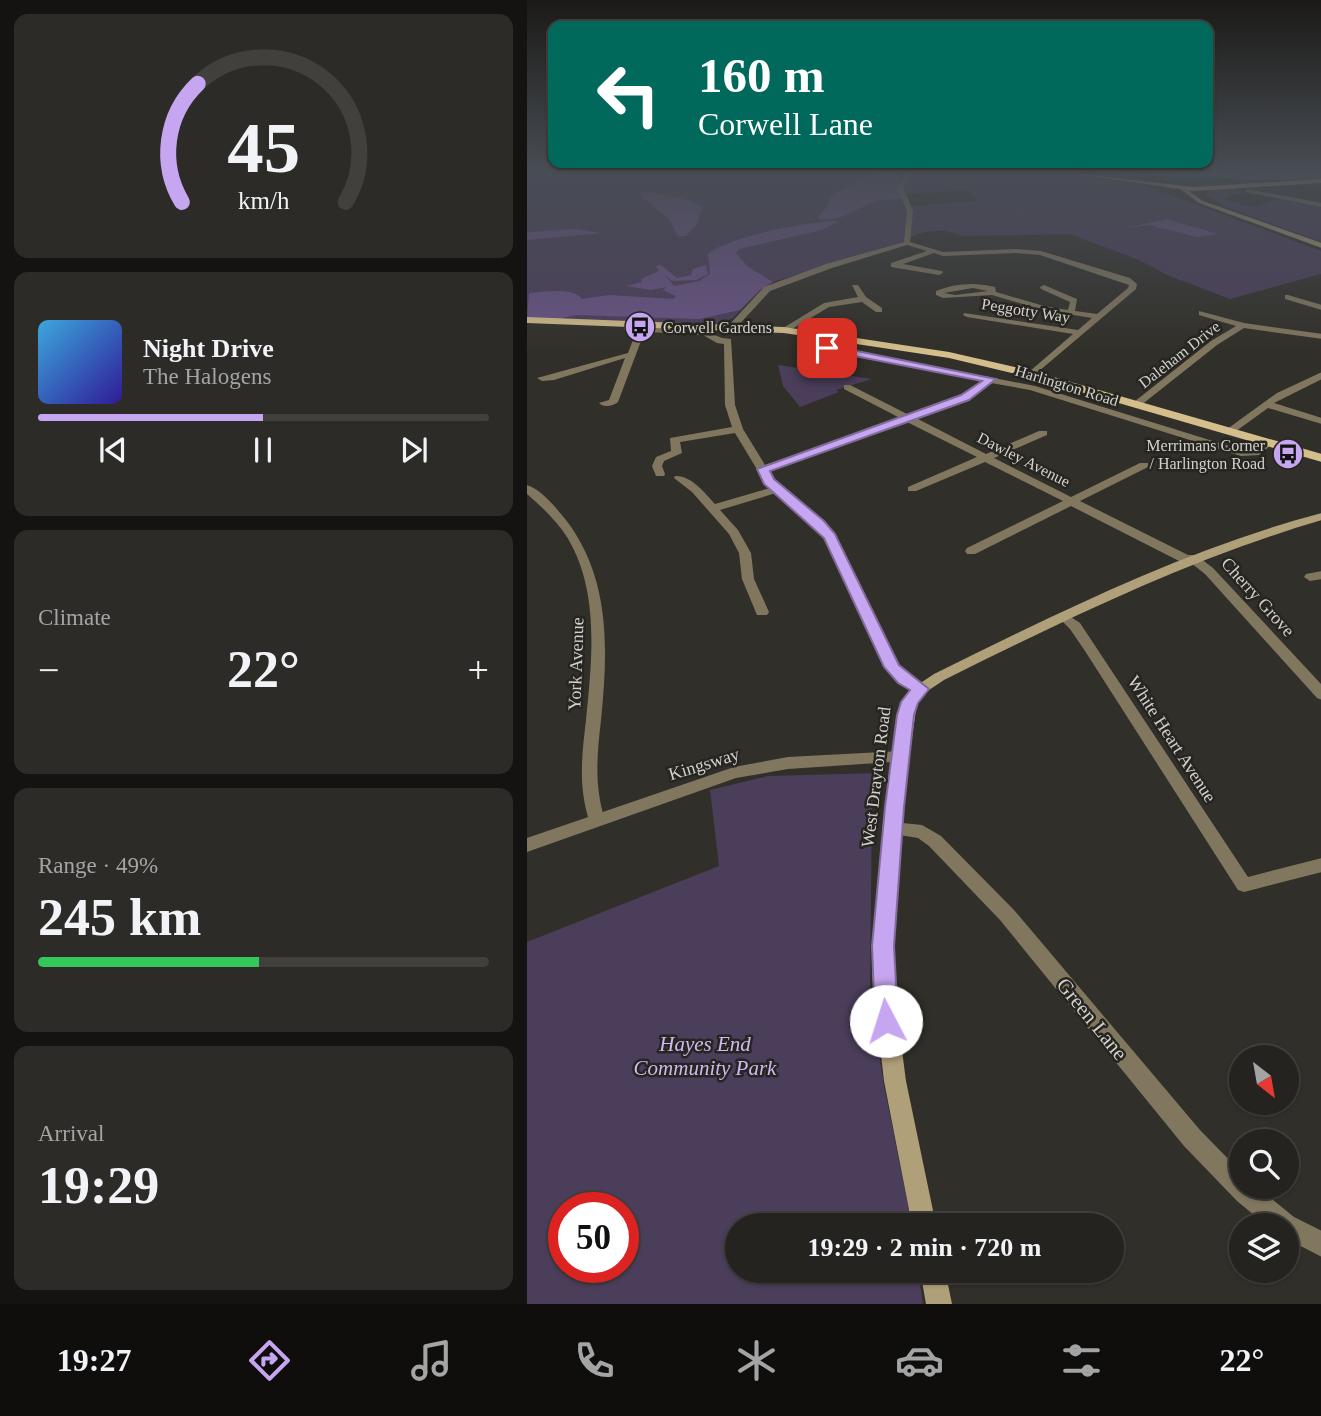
<!DOCTYPE html>
<meta charset="utf-8">
<style>
body{margin:0;font-family:"Times New Roman",serif;background:#2d2b28;color:#f1f3f6;height:100vh;display:flex;flex-direction:column;font-size:26px;white-space:nowrap}
*{box-sizing:border-box;margin:0}
p{font-size:23px;color:#a3a4a4}
.icon{flex:none;width:38px;height:38px;fill:none;stroke:currentColor;stroke-width:2;stroke-linecap:round;stroke-linejoin:round}
.map{position:relative;flex:1;overflow:hidden}
.drawer{display:flex;flex-direction:column;gap:14px;padding:14px;background:#141311;width:527px}
.drawer>*{flex:none}
.hud{position:absolute;left:21px;top:21px;width:665px;height:147px;border-radius:14px;box-shadow:0 2px 5px #0004,0 0 0 2px #42403d;background:#00695c;color:#fff;overflow:hidden}
.needle{width:46px;rotate:149deg}
.fabs{position:absolute;left:702px;top:1045px;display:grid;gap:14px}
.fabs a{display:grid;place-items:center;width:70px;height:70px;border-radius:50%;background:#25231f;box-shadow:0 2px 5px #0004,0 0 0 2px #42403d;font-size:35px}
.speed{position:absolute;left:21px;top:1192px;display:flex;gap:14px;font-size:35px;font-weight:700;text-align:center}
.speed>*{display:grid;place-content:center;width:91px;height:91px;border-radius:50%;background:#25231f;box-shadow:0 2px 5px #0004,0 0 0 2px #42403d;line-height:1}
.speed .limit{border:10px solid #d22;background:#fff;color:#111}
.pin{position:absolute;display:grid;place-items:center;width:60px;height:60px;color:#fff;margin:-30px;border-radius:14px;box-shadow:0 4px 10px #0006}
.me{position:absolute;width:77px;margin:-38px;rotate:355deg;stroke-linejoin:round;filter:drop-shadow(0 0 5px #0008)}
.turn{display:flex;align-items:center;gap:24px;height:147px;padding:0 35px;font-size:32px}
.turn .icon{width:91px;height:91px;stroke-width:2.5}
.turn b{display:block;font-size:49px;line-height:60px}
.big{font-size:52px;font-weight:700;line-height:1.1}
.drawer .tile{flex:1;display:flex;flex-direction:column;justify-content:center;gap:10px;min-width:0;padding:0 24px;border-radius:14px;background:#2d2b28}
.drawer .dial{align-items:center;gap:0}
.dial svg{height:182px;overflow:visible;fill:none;stroke:#42403d;stroke-width:7;stroke-linecap:round;text-anchor:middle}
.dial text{fill:#f1f3f6;stroke:none}
.song{display:flex;align-items:center;gap:21px}
.cover{width:84px;height:84px;border-radius:10px;background:linear-gradient(135deg,hsl(200 70% 55%),hsl(250 70% 35%))}
.played{height:7px;border-radius:4px;background:linear-gradient(90deg,#c6a6f0 50%,#42403d 50%)}
.keys{display:flex;justify-content:space-around;direction:ltr}
.heat{display:flex;justify-content:space-between;align-items:center;font-size:38px;direction:ltr}
.charge{height:10px;border-radius:5px;background:linear-gradient(90deg,#34c759 49%,#42403d 0)}
.trip{position:absolute;left:198px;top:1213px;width:399px;height:70px;border-radius:35px;background:#25231f;box-shadow:0 2px 5px #0004,0 0 0 2px #42403d;font-weight:700;line-height:70px;text-align:center}
.dock{display:flex;height:112px;justify-content:space-around;align-items:center;background:#0f0e0c;color:#a3a4a4}
.dock .icon{width:49px;height:49px}
.dock .current{color:#c6a6f0}
.dock b{font-size:32px;color:#f1f3f6}
main{display:flex;flex:1;min-height:0}
.map>svg:first-child{display:block}
.green{fill:#4b3e5b;fill-rule:evenodd}
.forest{fill:#6a5386}
.lines{fill:none;stroke-linecap:round;stroke-linejoin:round}
.minor{fill:#81775f;fill-rule:evenodd}
.tertiary{fill:#81775f;fill-rule:evenodd}
.secondary{fill:#b0a079;fill-rule:evenodd}
.primary{fill:#d4bf8c;fill-rule:evenodd}
.route{fill:#c6a6f0;stroke:#816c9c;stroke-width:2}
.labels{text-anchor:middle;stroke-width:5;stroke-linejoin:round;paint-order:stroke}
.far-street-label{font-size:16px;fill:#d3d1ce;stroke:#272520}
.far-poi-label{font-size:16px;fill:#d3d1ce;stroke:#272520;text-anchor:start}
.street-label{font-size:18px;fill:#d3d1ce;stroke:#272520}
.near-street-label{font-size:21px;fill:#d3d1ce;stroke:#272520}
.near-park-label{font-size:21px;font-style:italic;fill:#d1b7f5;stroke:#272520}
</style>
<main>
<section class="drawer">
<div class="tile dial"><svg viewBox="0 0 100 80">
<path d="M14 69A42 42 0 1 1 86 69"/>
<path d="M14 69A42 42 0 0 1 21 17" stroke="#c6a6f0"/>
<text x="50" y="56" font-size="32" font-weight="700">45</text>
<text x="50" y="72" font-size="11">km/h</text>
</svg></div>
<div class="tile">
<div class="song"><i class="cover"></i><div><b>Night Drive</b><p>The Halogens</p></div></div>
<div class="played"></div>
<div class="keys"><svg class="icon" aria-label="previous" viewBox="0 0 24 24"><path d="M18 5L8 12l10 7zM5 5v14"/></svg><svg class="icon" aria-label="pause" viewBox="0 0 24 24"><path d="M8 5v14M16 5v14"/></svg><svg class="icon" aria-label="next" viewBox="0 0 24 24"><path d="M6 5l10 7-10 7zM19 5v14"/></svg></div>
</div>
<div class="tile"><p>Climate</p>
<div class="heat"><a>−</a><b class="big">22°</b><a>+</a></div>
</div>
<div class="tile"><p>Range · 49%</p><b class="big">245 km</b><div class="charge"></div></div>
<div class="tile"><p>Arrival</p><b class="big">19:29</b></div>
</section>
<div class="map">
<svg width="795" height="1304" viewBox="0 0 795 1304">
<rect width="100%" height="100%" fill="#312f29"/>
<path class="green" d="M0,171H522L614,184L794,251V274L703,299L640,275L612,260L543,234L435,236C419,227 393,229 379,241L246,282L234,289L206,318L187,327L0,320ZM441,190L452,201L382,206L377,194Z
M707,187L714,193L696,199L726,207L759,197L794,205V242L696,206L679,194L684,190Z
M251,365L345,379L309,390L312,392L273,407L256,386Z
M352,773L345,803L343,992L357,1086L385,1225H210V1270L391,1271L396,1304H0V942L192,866L183,790L241,776ZM37,1208H96V1267H37Z"/>
<path class="forest" d="M354,171H365L373,180L371,186L377,199C370,199 361,199 354,200C331,205 314,225 290,218L300,207L303,196Z
M565,171H680L720,175L736,172L716,171H793L795,179C750,182 708,178 663,176C630,175 598,175 565,171Z
M117,192C136,194 160,198 176,207L169,225L159,236H151L142,219L115,197L113,194Z
M640,219L691,234L670,237L622,225L597,228Z
M303,221H312L295,230L212,249L209,253L221,267L246,282L234,289L213,310L172,319L48,315L32,319H0L2,293C17,292 47,287 55,299L82,295L146,299L149,296L136,290L140,287L124,290L99,286L115,282L114,279L132,271L129,266L134,265L150,278L164,275L166,269L179,265L181,274L169,280L145,281L137,274L147,286L172,281L183,274L181,254C204,236 272,224 303,221Z
M49,229L74,233L0,240V232Z"/>
<g class="lines">
<path class="minor" d="M382,171H388L376,186L386,211L383,242L416,252L489,249L514,251L603,278L610,284L609,289L505,377L502,376V372L546,334L440,317L436,315L437,313L551,330L565,318L516,310L465,295L416,298L409,295V291C428,283 448,282 468,287L469,292L517,306L541,310L543,302L514,289L513,287L517,285L550,299L548,311L570,314L601,288L602,285L513,255L489,253L416,256L407,253L376,264L415,271L416,273L412,275L364,267V263L400,251L380,245L305,268L243,291L208,329H202V325L237,287L299,264L377,242L380,211L370,186ZM446,288L461,291L428,295L417,293Z
M720,189L795,203V207L718,192Z
M325,285H331L339,297L355,308V312H349L335,302L302,307L260,332L253,330L297,303L331,297Z
M761,295L795,305V310L758,299V295Z
M672,311L717,323L795,334V339L717,328L690,345L613,406H607V402L684,341L709,326L672,315Z
M101,322L105,326L178,331L195,338L204,339L208,405L216,429L238,465L373,418L317,389V385H323L382,415L435,396L455,381L297,350V346L313,335L317,338L307,347L508,386L715,450C727,450 733,440 743,442V446L732,455L714,456L503,390L464,383L441,400L389,418L459,454L512,431H520V435L467,458L544,497L613,463H621V467L553,501L661,555H669L686,568L795,685V700L790,698L678,574L664,563H656L544,506L448,554H440L438,551L440,548L536,501L458,462L389,491H381V487L450,457L380,422L241,471L246,479L297,522L307,534L371,665C380,674 393,680 401,689L399,692C384,696 370,680 360,670L297,538L289,526L249,493L193,510L211,530L224,553L227,579L242,612L240,615H230L215,579L212,553L202,534L165,492L147,478L148,476C164,475 178,493 188,504L243,488L237,481L208,433L153,442L155,453L137,461L135,466L138,474L137,476H129L125,466L129,457L144,451L143,438L205,427L198,405L197,344L190,343L176,335L122,332L114,341L91,402C87,406 76,408 72,403L82,400L98,358L27,380L15,381L10,378L101,353L106,340L113,331L97,330V324Z
M795,372V379L747,403L795,418V424L741,408L705,434L696,432L750,393Z
M0,485C15,490 29,508 39,520C84,579 81,650 74,720C70,755 67,786 78,820L76,824L70,826L64,824L62,820C51,786 55,754 59,720C65,660 73,591 40,537C29,520 15,507 0,494Z
M795,571V579L783,581L777,577L779,574Z
M538,613L553,623L721,877L795,858V872L717,892L711,890L558,651L543,629L531,617Z
M366,822L395,825L414,836L487,910L673,1130L714,1172V1186H729L767,1217L795,1231V1257L760,1239V1225H739L710,1201L657,1146L473,920L402,846L391,838L360,833L357,828L360,823Z"/>
<path class="tertiary" d="M374,751L380,753L382,757L380,761L261,769L209,778L0,852V838L207,767L261,757Z"/>
<path class="secondary" d="M653,187H657L676,201L795,243V248L672,203L653,189Z
M795,513V520C662,559 540,619 417,680L399,692L390,703L375,807L365,974L379,1081L409,1225H385L357,1081L345,974L359,807L376,702L389,686L407,674C533,612 658,549 795,513Z
M393,1270H418L425,1304H399Z"/>
<path class="primary" d="M530,171L666,187L795,179V183L666,191Z
M0,317L257,327L422,352L509,372L795,454V462L502,377L422,358L257,333L0,323Z"/>
</g>
<linearGradient id="sky" x2="0" y2="1"><stop stop-color="#1b1a17"/><stop offset="0.48" stop-color="#484d54"/><stop offset="1" stop-color="#484d54" stop-opacity="0"/></linearGradient>
<rect width="795" height="353" fill="url(#sky)"/>
<path class="route" d="M300,345L469,379L442,400L243,471L247,479L297,521L308,534L372,665L402,689L391,703L387,715L377,807L367,946L371,1021L368,1028L359,1031L351,1028L348,1021L345,946L358,807L370,715L374,702L383,690L371,683L357,667L297,538L237,484L230,469L434,395L455,381L297,350V346Z"/>
<defs>
<g id="bus-disc" transform="scale(1.575)"><circle r="9.5" fill="#c6a6f0" stroke="#272520"/><path d="M-5-6H5V4H4V6H2V4H-2V6H-4V4H-5ZM-3.5-4V0h7V-4ZM-3.5 1.2v1.5H-2V1.2ZM2 1.2v1.5H3.5V1.2Z" fill="#111"/></g>
</defs>
<g fill-rule="evenodd">
<use href="#bus-disc" x="113" y="327"/>
<use href="#bus-disc" x="761" y="454"/>
</g>
<g class="labels">
<g class="far-street-label">
<text transform="translate(499 310) rotate(9)" y="6">Peggotty Way</text>
<text transform="translate(652 354) rotate(-38)" y="6">Daleham Drive</text>
<text transform="translate(540 385) rotate(17)" y="6">Harlington Road</text>
<text transform="translate(497 459) rotate(27)" y="6">Dawley Avenue</text>
</g>
<g class="far-poi-label">
<text x="136" y="333">Corwell Gardens</text>
<text x="738" y="451" text-anchor="end">Merrimans Corner<tspan x="738" dy="18">/ Harlington Road</tspan></text>
</g>
<g class="street-label">
<text transform="translate(731 597) rotate(48)" y="6">Cherry Grove</text>
<text transform="translate(49 664) rotate(-88)" y="6">York Avenue</text>
<text transform="translate(645 739) rotate(57)" y="6">White Heart Avenue</text>
<text transform="translate(177 764) rotate(-17)" y="6">Kingsway</text>
<text transform="translate(349 777) rotate(-83)" y="6">West Drayton Road</text>
</g>
<g class="near-street-label">
<text transform="translate(565 1019) rotate(51)" y="7">Green Lane</text>
</g>
<g class="near-park-label">
<text x="178" y="1051">Hayes End<tspan x="178" dy="24">Community Park</tspan></text>
</g>
</g>
</svg>
<div class="fabs">
<a><svg class="needle" viewBox="-14 -14 28 28"><path d="M0-13l5 13h-10z" fill="#e53935"/><path d="M0 13l5-13h-10z" fill="#a3a4a4"/></svg></a>
<a><svg class="icon" aria-label="search" viewBox="0 0 24 24"><circle cx="10" cy="10" r="6"/><path d="M15 15l6 6"/></svg></a>
<a><svg class="icon" aria-label="layers" viewBox="0 0 24 24"><path d="M12 4l9 5-9 5-9-5zM3 14l9 5 9-5"/></svg></a>
</div>
<div class="speed"><div class="limit">50</div></div>
<div class="pin" style="left:300px;top:348px;background:#d93025"><svg class="icon" aria-label="arrive" viewBox="0 0 24 24"><path d="M6 21V4h12l-3 4 3 4H6"/></svg></div>
<svg class="me" style="left:359px;top:1021px" viewBox="-20 -20 40 40"><circle r="19" fill="#fff"/><path d="M0-13L10 11 0 6-10 11z" fill="#c6a6f0"/></svg>
<div class="trip">19:29 · 2 min · 720 m</div>
<div class="hud">
<div class="turn"><svg class="icon" aria-label="left" viewBox="0 0 24 24"><path d="M17 20v-9H6M10 6l-5 5 5 5"/></svg><div><b>160 m</b>Corwell Lane</div></div>
</div>
</div>
</main>
<nav class="dock">
<b>19:27</b>
<svg class="icon current" aria-label="directions" viewBox="0 0 24 24"><path d="M12 3l9 9-9 9-9-9zM9 14v-3h6M13 9l2 2-2 2"/></svg>
<svg class="icon" aria-label="music" viewBox="0 0 24 24"><path d="M9 18V5l10-2v13"/><circle cx="6" cy="18" r="3"/><circle cx="16" cy="16" r="3"/></svg>
<svg class="icon" aria-label="phone" viewBox="0 0 24 24"><path d="M5 4h4l2 5-3 2q2 4 5 5l2-3 5 2v4C11 20 4 13 5 4z"/></svg>
<svg class="icon" aria-label="climate" viewBox="0 0 24 24"><path d="M12 3v18M4 7l16 10M4 17L20 7"/></svg>
<svg class="icon" aria-label="car" viewBox="0 0 24 24"><path d="M5 17H2v-5l4-1 3-4h7l3 4 3 1v5h-3M9 17h6M6 11h13"/><circle cx="7" cy="17" r="2"/><circle cx="17" cy="17" r="2"/></svg>
<svg class="icon" aria-label="filters" viewBox="0 0 24 24"><path d="M4 7h16M4 17h16"/><circle cx="9" cy="7" r="2"/><circle cx="15" cy="17" r="2"/></svg>
<b>22°</b>
</nav>
